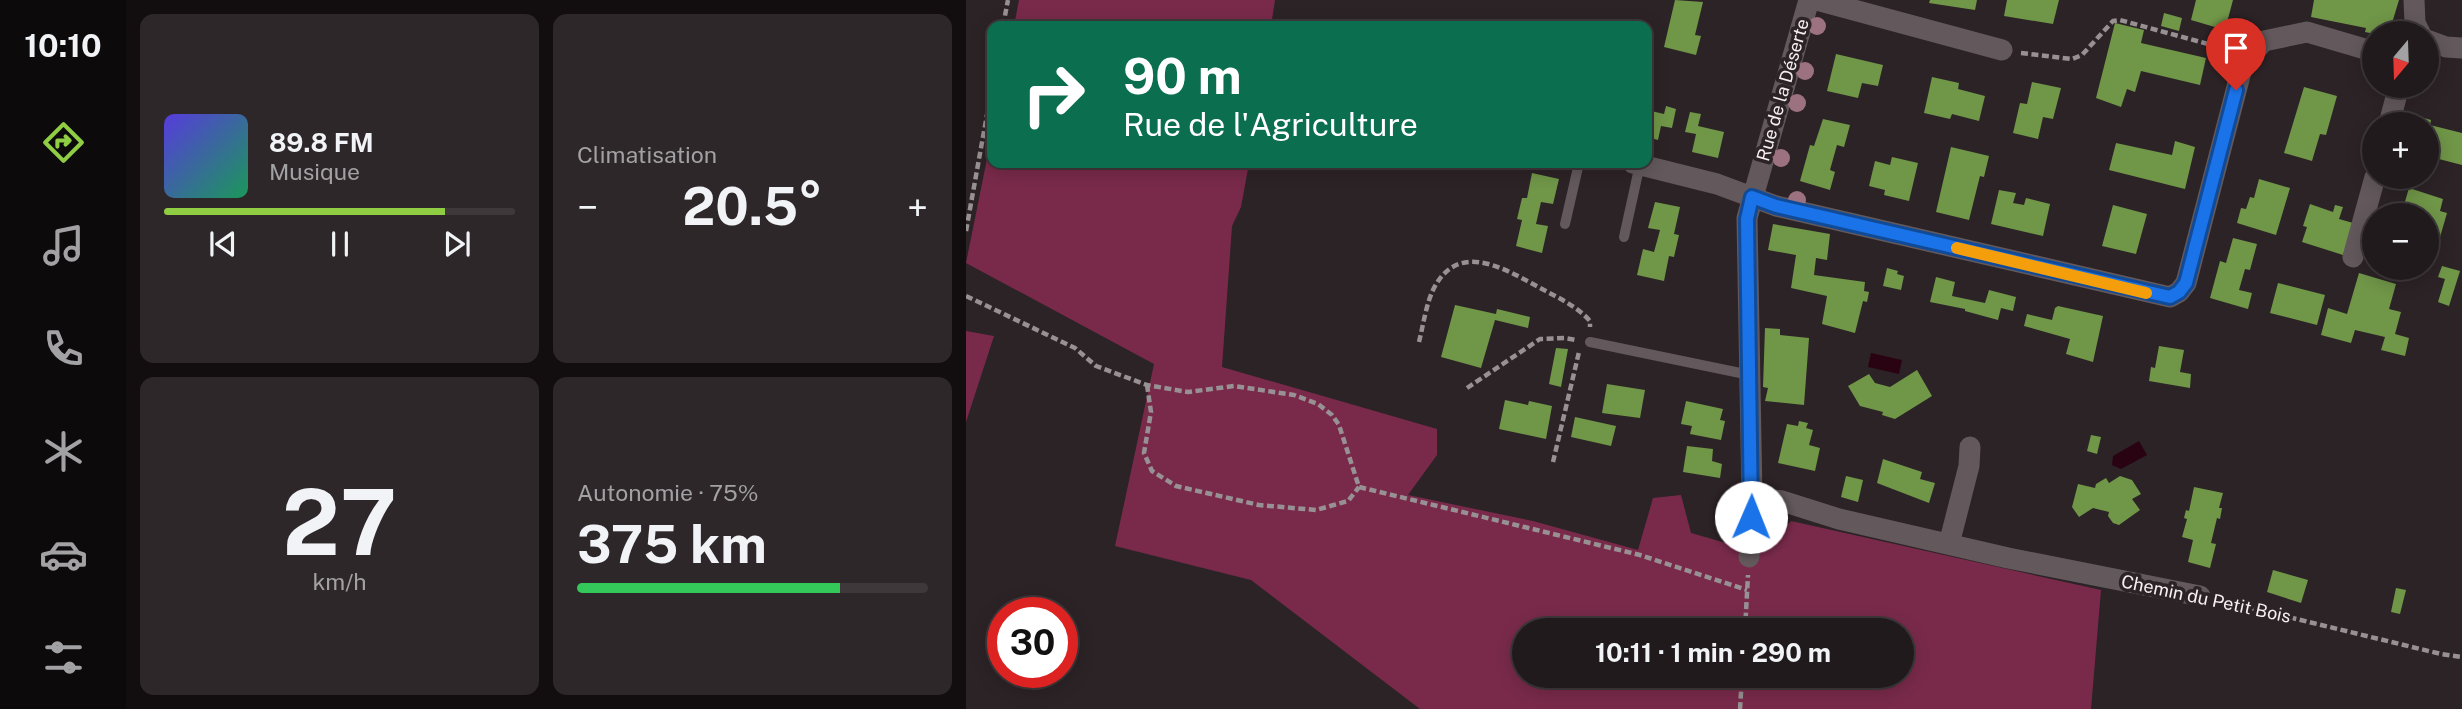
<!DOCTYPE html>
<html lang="fr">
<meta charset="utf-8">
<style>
body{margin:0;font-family:"Public Sans",sans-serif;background:#2d2729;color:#f1f3f6;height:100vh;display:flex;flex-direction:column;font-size:26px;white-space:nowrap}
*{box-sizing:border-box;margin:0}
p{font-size:23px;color:#a2a1a3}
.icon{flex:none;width:38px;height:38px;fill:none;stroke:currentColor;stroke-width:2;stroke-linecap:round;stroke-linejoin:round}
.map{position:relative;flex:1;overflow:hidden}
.details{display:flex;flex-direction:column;gap:14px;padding:14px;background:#120e0f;width:840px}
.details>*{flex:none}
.top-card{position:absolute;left:21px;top:21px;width:665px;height:147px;border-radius:14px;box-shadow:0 4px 18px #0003,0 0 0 2px #3e383b;background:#0b6e4f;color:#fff;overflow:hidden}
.needle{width:46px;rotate:199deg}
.buttons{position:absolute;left:1396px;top:21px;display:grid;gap:14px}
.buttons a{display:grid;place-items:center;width:77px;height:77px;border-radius:50%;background:#211a1c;box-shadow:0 4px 18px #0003,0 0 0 2px #3e383b;font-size:35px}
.speed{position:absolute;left:21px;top:597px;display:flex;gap:14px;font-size:35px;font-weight:700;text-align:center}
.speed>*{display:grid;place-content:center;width:91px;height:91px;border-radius:50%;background:#211a1c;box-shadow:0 4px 18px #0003,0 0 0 2px #3e383b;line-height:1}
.speed .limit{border:10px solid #d22;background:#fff;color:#111}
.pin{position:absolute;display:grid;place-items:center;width:60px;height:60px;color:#fff;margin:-72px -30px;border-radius:50% 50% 50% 0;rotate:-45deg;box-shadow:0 0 7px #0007}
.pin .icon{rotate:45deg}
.me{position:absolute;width:77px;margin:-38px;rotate:1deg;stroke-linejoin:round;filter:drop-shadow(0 0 5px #0008)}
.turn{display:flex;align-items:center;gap:24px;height:147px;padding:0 21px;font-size:32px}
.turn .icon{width:91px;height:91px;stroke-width:2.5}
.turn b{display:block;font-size:49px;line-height:60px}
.big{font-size:52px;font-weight:700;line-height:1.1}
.details .widget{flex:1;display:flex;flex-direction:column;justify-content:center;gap:10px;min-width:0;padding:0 24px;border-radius:14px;background:#2d2729}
.details .dial{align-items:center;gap:0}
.dial b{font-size:91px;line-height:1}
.song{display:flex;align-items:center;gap:21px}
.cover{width:84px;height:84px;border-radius:10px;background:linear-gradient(135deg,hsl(250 70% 55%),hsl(150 70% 35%))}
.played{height:7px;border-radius:4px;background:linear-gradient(90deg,#8fcd42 80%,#3e383b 80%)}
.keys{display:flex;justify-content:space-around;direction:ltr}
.heat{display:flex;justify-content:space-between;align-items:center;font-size:38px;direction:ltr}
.charge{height:10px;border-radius:5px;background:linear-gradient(90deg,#34c759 75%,#3e383b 0)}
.details .tiles{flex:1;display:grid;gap:14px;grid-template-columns:repeat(2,1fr)}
.trip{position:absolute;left:546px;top:618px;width:402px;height:70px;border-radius:35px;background:#211a1c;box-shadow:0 4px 18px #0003,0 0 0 2px #3e383b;font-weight:700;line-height:70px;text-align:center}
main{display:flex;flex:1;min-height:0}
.tab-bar{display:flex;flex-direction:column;width:126px;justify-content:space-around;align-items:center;background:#0d0a0b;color:#a2a1a3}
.tab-bar .icon{width:49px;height:49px}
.tab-bar .on{color:#8fcd42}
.tab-bar b{font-size:32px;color:#f1f3f6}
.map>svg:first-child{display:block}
.forest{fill:#792a4a;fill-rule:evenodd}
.water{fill:#2a0313}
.building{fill:#709648}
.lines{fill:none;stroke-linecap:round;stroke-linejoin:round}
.path{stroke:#989194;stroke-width:4.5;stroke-dasharray:7 3.5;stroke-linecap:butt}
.lane{stroke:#63595c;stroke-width:10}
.street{stroke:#63595c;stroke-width:21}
.tree{fill:#9d7280}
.route-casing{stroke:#114b97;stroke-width:18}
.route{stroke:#1a73e8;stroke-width:12}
.slow{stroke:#f59e0b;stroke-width:12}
.labels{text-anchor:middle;stroke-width:7;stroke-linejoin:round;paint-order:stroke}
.street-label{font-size:18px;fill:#f5eff1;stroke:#2c2326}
</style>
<main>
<nav class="tab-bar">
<b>10:10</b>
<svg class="icon on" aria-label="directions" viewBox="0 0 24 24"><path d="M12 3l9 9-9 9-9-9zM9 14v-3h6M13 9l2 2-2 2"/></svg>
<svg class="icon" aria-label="music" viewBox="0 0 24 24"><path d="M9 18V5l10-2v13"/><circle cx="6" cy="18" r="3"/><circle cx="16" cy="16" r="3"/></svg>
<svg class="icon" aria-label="phone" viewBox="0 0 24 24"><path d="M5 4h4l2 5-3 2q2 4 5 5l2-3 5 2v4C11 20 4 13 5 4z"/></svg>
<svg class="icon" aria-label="climate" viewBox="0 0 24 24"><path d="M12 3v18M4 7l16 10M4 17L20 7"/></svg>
<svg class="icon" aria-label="car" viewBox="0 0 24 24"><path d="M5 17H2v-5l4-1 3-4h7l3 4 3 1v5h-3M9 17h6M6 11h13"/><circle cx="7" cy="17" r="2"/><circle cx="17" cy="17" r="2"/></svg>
<svg class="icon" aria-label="filters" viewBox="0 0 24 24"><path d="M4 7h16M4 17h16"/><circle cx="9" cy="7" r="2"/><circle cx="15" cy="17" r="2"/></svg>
</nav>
<section class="details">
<div class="tiles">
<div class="widget">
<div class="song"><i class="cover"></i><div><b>89.8 FM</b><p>Musique</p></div></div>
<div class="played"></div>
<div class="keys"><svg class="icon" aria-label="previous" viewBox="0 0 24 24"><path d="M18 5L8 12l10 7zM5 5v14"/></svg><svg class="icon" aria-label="pause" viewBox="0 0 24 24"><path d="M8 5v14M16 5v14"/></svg><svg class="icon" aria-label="next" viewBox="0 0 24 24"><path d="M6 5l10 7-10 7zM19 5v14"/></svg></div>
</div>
<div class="widget"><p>Climatisation</p>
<div class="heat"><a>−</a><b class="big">20.5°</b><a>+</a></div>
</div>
<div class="widget dial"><b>27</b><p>km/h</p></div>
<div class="widget"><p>Autonomie · 75%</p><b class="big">375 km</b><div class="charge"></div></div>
</div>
</section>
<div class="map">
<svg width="1496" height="709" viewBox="0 0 1496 709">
<rect width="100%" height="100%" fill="#2c2326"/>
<path class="forest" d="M53,0H309L305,26H48Z
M26,134V163H283L275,207L266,226L256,367L471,429V455L442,495L567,521L672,550L687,498L715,495L725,533L795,553L825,521L1135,590L1125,709H454L285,580L149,546L188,364L0,263ZM558,630H936V676H558Z
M0,331L28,336L0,422Z"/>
<path class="water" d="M905,353L936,360L933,374L902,367Z
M1173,441L1181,455L1155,469L1146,465L1147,456Z"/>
<path class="building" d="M709,0L737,2L729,35L735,36L730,55L698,47Z
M964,0H1011L1009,10L963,3Z
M1041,0H1093L1087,24L1038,16Z
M1230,0H1267L1259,30L1225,20Z
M1348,0H1433L1423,33L1409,34L1399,32L1400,28L1345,17Z
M1198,13L1216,18L1213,31L1195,26Z
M1149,23L1178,30L1175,43L1240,58L1234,85L1175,71L1169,92L1161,89L1155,107L1130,98Z
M870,54L917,65L912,86L896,83L892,98L861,91Z
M966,77L993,83L992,89L1019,96L1013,121L986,114L984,119L958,113Z
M1066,82L1095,88L1087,119L1077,117L1072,139L1047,133L1054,103L1061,104Z
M1338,87L1371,96L1360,135L1354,134L1346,161L1318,153Z
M700,106L710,109L706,128L695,126L692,140L681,137V110L698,114Z
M724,112L735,114L732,126L758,132L752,158L726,152L730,134L719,132Z
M1437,112L1465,120L1464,125L1496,133V165L1469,158V155L1461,153V124H1434Z
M857,119L884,125L878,147L871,145L864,170L869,172L864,190L834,181L844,145L848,146Z
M1209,141L1229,147L1219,189L1143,170L1150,143L1206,155Z
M985,147L1023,156L1018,177L1014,176L1003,220L970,212Z
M926,157L952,163L943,201L918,195L919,190L903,186L909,161L924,165Z
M566,173L593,179L587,204L575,202L570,224L582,226L576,253L550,246L556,220L551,219L556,198H561Z
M1293,179L1324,188L1310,235L1271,223L1275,208L1280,209L1284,197L1288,198Z
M1443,188L1477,199L1474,211L1481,213L1470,251L1461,249V215H1435Z
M1033,190L1050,193L1047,203L1058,205L1060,198L1084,204L1077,236L1025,224Z
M689,202L714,207L708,234L713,235L708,257L703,256L698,281L671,275L677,249L688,252L694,230L682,228Z
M1344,204L1367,212L1369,205L1377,207L1373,219L1387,223L1377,255L1336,242L1341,227L1337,226Z
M1147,205L1181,214L1170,254L1136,246Z
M807,224L864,234L861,260L850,258L848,275L899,282L898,291L903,292L901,302L897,301L889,333L856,324L861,296L825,288L830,255L802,250Z
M1267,238L1291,244L1284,270L1279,269L1273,290L1286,293L1282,309L1244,298L1254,261L1260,263Z
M1476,266L1494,271L1483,306L1472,302L1479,279L1472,277Z
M921,268L932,271L931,274L938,276L935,290L917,286Z
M1393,273L1430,284L1423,309L1435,312L1429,334L1443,338L1439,356L1415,350L1419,337L1389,330L1385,343L1355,335L1362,308L1381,314Z
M970,277L989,282L986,296L1019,303L1023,290L1050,297L1047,311L1035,308L1032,320L999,311V309L964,302Z
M1312,283L1359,295L1351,325L1304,313Z
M489,305L530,314L531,309L564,317L562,328L529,320L515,368L475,357Z
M1092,306L1137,316L1127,362L1100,354L1104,339L1058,326L1061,314L1086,320L1089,308Z
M799,328L814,329V335L843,338L838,405L799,401L802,388L797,387Z
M1193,346L1218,350L1214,372L1225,374L1224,388L1183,381L1185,367L1189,368Z
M590,348L602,349L595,387L583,384Z
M951,370L966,396L929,419L916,415L917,412L894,406L882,386L903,374L909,383L924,387Z
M641,384L679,390L674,418L636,413Z
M539,400L562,405L563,401L586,406L580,439L533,429Z
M720,401L757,409L754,420L759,421L755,440L724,434L726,426L715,424Z
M609,417L650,426L645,446L605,437Z
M833,421L842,423L840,428L847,430L843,445L854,448L849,471L812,463L821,424L832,426Z
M1125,435L1135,437L1131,454L1121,451Z
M721,446L747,449L746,461L756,464L754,478L717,472Z
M917,459L956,472L954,479L969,483L963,503L911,483Z
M880,476L897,480L892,502L875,497Z
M1154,476L1166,480L1175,494L1166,499L1174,510L1153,525L1147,523L1142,516L1143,512L1127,508L1113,517L1106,507L1112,484L1129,488L1130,484L1140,478L1143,483Z
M1228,487L1257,493L1253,508H1256L1254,519L1251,518L1245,543L1250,544L1244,568L1222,562L1227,540L1216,537L1221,519L1218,518L1220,510L1223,511Z
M1307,570L1342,580L1335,603L1301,592Z
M1430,588L1440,590L1434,614L1425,612Z"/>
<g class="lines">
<path class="path" d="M37,26L42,0
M1055,53L1106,59L1116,55L1147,21L1154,20L1264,50
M0,231L26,87
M0,296L109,348L130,366L181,385L222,392L268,386L328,395L352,404L366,415L373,425L393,487L674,555L781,590
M453,342C457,326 460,305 467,290C490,243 532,265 565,283C586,295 609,304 624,321V327
M181,385L185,412L178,453L186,471L210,486L293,505L350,510L382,501L393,487
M501,388L574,339L599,338L610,340
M587,462L613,352
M1252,600L1475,654L1496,657
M779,630L782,575
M774,709L776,676"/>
<path class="lane" d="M599,224L613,163
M658,237L674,164
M624,342L784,375"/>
<path class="street" d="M851,0L1036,50
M1448,0L1449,23L1454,33
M1461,40L1480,47L1496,48
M1423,124L1433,86
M667,163L751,184L810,206L1204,297L1213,292L1220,283L1277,64L1298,41L1341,32L1409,52
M1387,257L1409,177
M786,497L816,501L873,519L1042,558L1234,596
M983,544L1003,466L1004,447
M783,557L786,497L781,218L843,0"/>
</g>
<g class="tree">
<circle cx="851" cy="26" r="9"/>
<circle cx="839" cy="71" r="9"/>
<circle cx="831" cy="103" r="9"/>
<circle cx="815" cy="158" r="9"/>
<circle cx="831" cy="200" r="9"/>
</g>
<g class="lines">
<g class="route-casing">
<path id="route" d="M785,517L781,219L786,197L810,206L1204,297L1213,292L1220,283L1270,90"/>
</g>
<use href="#route" class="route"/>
<path class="slow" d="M991,248L1180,293"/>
</g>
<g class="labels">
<g class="street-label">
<text transform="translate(817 90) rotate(-74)" y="6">Rue de la Déserte</text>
<text transform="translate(1240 599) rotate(12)" y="6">Chemin du Petit Bois</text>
</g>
</g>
</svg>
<div class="buttons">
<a><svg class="needle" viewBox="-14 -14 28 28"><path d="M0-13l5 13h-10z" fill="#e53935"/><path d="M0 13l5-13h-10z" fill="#a2a1a3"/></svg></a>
<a>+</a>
<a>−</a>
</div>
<div class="speed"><div class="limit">30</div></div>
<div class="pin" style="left:1270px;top:90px;background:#d93025"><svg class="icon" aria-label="arrive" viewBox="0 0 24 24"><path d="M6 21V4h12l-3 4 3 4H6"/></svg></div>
<svg class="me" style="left:785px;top:517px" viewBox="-20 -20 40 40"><circle r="19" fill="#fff"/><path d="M0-13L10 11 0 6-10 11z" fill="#1a73e8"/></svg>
<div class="trip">10:11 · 1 min · 290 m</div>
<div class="top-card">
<div class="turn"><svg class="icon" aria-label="right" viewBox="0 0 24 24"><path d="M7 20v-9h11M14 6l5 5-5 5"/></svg><div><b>90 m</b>Rue de l'Agriculture</div></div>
</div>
</div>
</main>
